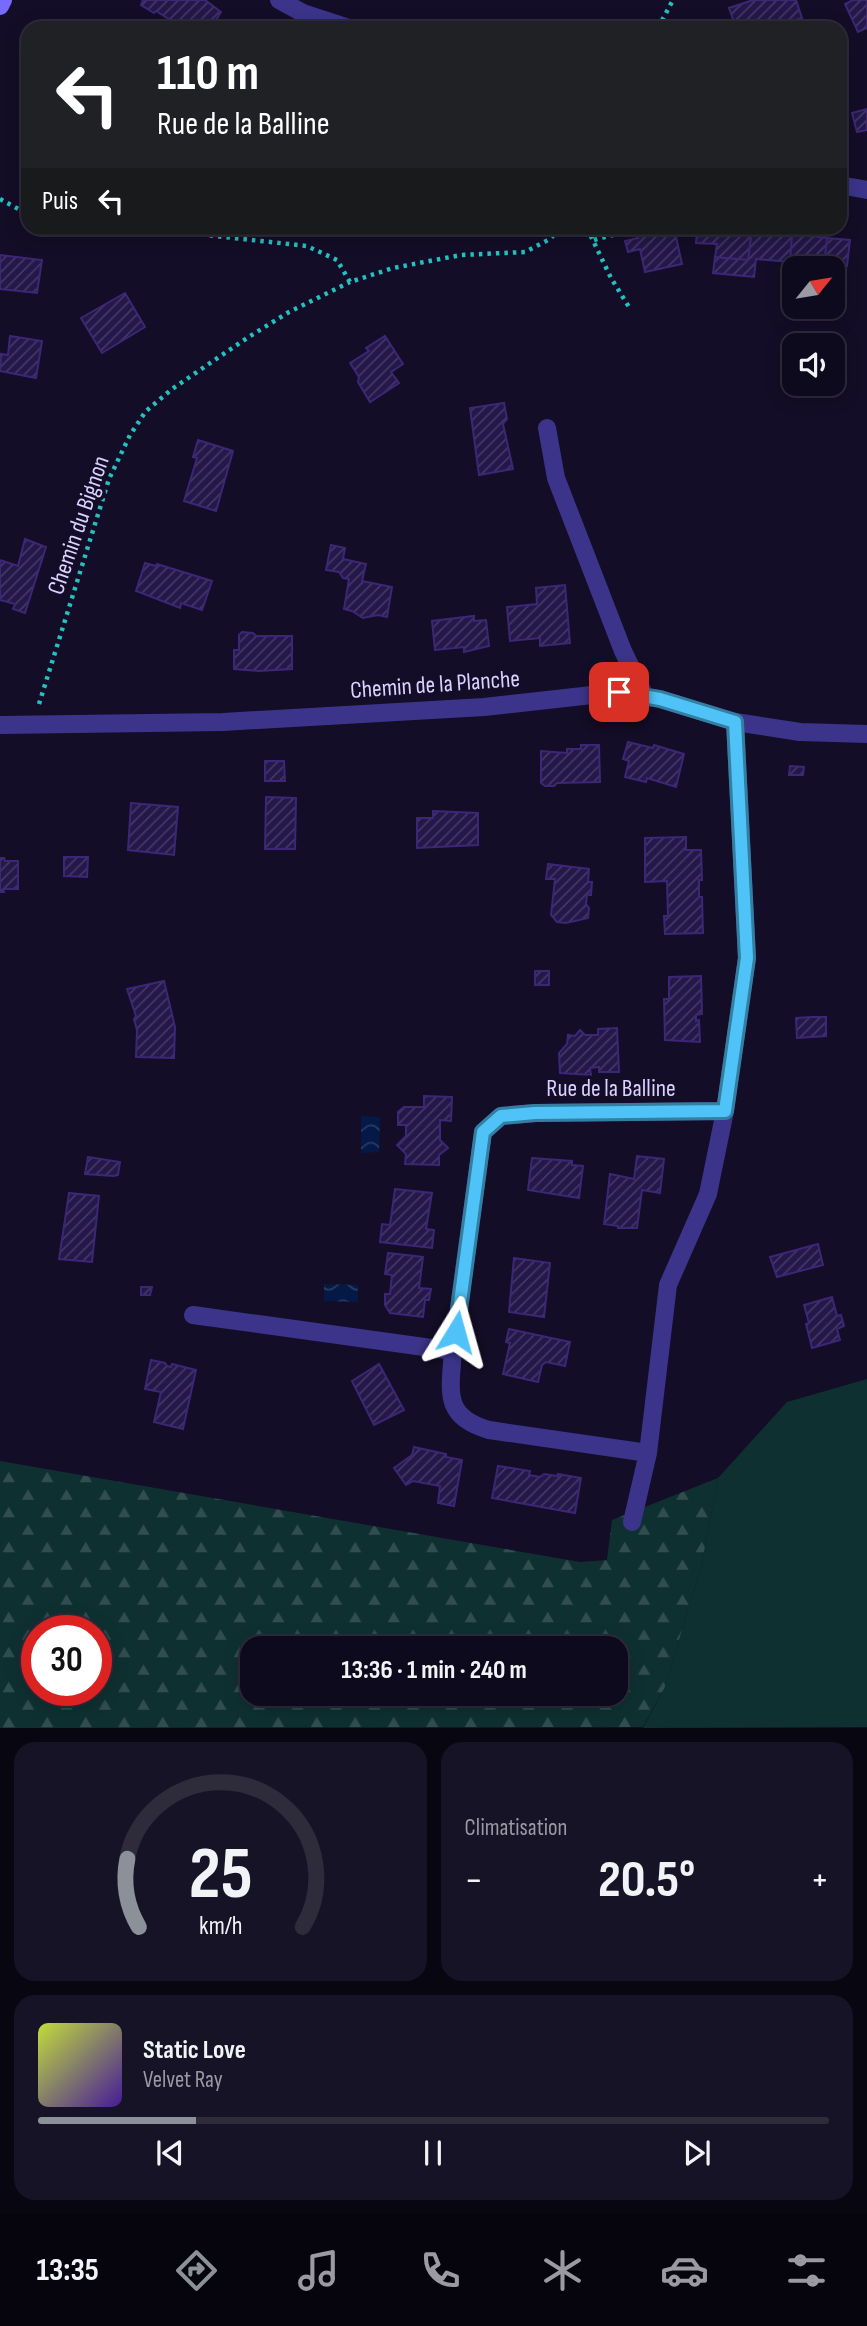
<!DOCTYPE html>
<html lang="fr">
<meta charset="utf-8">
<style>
body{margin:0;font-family:"Sofia Sans Condensed",sans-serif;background:#171326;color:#f1f3f6;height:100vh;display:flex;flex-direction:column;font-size:26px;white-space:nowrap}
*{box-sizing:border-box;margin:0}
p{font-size:23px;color:#9b9aa4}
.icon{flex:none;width:38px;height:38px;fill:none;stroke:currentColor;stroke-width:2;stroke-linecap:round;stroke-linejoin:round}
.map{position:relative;height:1728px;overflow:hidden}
.drawer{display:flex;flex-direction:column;gap:14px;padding:14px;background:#080610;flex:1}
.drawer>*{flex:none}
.guide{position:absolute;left:21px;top:21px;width:826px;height:214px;border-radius:21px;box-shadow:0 4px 18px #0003,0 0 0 2px #2e2b3b;background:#202124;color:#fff;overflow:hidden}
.needle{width:46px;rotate:60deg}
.fabs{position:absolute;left:782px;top:256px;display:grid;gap:14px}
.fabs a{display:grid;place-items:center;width:63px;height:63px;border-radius:14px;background:#0e0a1d;box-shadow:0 4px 18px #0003,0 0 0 2px #2e2b3b;font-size:35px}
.speed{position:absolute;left:21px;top:1615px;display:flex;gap:14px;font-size:35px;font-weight:700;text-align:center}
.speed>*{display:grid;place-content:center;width:91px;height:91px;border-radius:50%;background:#0e0a1d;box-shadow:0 4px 18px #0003,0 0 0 2px #2e2b3b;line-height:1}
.speed .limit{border:10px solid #d22;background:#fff;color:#111}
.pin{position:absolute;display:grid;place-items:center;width:60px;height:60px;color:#fff;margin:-30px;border-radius:14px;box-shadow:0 4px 10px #0006}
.me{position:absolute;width:77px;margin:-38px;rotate:8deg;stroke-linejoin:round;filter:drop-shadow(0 0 5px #0008)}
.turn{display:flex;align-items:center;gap:24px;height:147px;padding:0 21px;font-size:32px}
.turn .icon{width:91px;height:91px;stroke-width:2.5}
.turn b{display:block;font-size:49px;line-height:60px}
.then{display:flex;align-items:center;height:66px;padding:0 21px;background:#0003;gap:14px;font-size:26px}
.big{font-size:52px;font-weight:700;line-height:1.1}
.drawer .tile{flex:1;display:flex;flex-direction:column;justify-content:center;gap:10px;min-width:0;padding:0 24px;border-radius:21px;background:#171326}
.drawer .dial{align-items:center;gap:0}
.dial svg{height:182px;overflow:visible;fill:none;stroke:#2e2b3b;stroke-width:7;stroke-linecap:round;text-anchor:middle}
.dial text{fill:#f1f3f6;stroke:none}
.song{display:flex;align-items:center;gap:21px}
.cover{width:84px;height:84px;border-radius:10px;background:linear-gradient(135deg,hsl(70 70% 55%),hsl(260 70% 35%))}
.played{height:7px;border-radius:4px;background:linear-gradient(90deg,#8c9099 20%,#2e2b3b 20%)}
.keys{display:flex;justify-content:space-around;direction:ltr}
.heat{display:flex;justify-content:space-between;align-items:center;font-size:38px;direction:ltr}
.drawer .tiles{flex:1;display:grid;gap:14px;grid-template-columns:1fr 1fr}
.tile:last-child{grid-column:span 2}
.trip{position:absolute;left:240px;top:1636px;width:388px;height:70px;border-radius:21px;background:#0e0a1d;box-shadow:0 4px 18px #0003,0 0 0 2px #2e2b3b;font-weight:700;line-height:70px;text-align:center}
.tabs{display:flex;height:112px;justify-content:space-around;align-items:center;background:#06040c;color:#9b9aa4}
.tabs .icon{width:49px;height:49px}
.tabs .on{color:#8c9099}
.tabs b{font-size:32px;color:#f1f3f6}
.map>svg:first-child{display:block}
.green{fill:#0f3031}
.forest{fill:url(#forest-firs);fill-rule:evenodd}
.water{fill:url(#water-waves)}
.building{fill:url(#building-hatch);stroke:#3c2777;stroke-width:2}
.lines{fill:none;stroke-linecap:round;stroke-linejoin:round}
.path{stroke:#24c1c1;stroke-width:4.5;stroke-dasharray:3.5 5;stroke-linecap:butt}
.street{stroke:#3c348a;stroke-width:18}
.secondary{stroke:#766aff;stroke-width:18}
.route-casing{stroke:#337fa1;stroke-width:18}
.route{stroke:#4fc3f7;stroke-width:12}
.labels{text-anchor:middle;stroke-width:7;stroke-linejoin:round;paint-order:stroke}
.street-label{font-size:24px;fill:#dad3ff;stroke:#130d27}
</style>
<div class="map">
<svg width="867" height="1728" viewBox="0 0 867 1728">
<defs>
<pattern id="forest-firs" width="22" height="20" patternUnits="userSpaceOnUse" patternTransform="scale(1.75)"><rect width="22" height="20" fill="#0f3031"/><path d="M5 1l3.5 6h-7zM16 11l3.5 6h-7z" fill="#314d50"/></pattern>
<pattern id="water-waves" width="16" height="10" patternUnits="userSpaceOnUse" patternTransform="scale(1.75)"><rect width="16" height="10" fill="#051947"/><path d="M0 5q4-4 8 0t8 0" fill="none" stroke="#293a63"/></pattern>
<pattern id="building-hatch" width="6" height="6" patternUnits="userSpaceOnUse" patternTransform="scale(1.75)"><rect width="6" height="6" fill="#241749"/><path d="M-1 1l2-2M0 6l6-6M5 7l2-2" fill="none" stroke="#433864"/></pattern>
</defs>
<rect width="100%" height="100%" fill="#130d27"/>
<path class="green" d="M867,1379V1727L643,1728L665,1687L702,1563L718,1478L787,1402Z"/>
<path class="forest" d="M0,1461L580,1562L607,1560L612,1520L718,1478L702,1563L665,1687L643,1727L0,1728ZM37,1631H96V1690H37ZM252,1648H616V1694H252Z"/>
<path class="water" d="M361,1116L380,1117L379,1152L361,1153Z
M324,1284L358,1285V1302L324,1301Z"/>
<path class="building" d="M143,0H205L221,12L211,28H183L156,11L154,13L141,5Z
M753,0H796L802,18L771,28H736L729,8Z
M853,0H867V28L858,32L845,4Z
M867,109V130L857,132L852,113Z
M674,228L682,264L645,272L640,249L628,252L625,241L638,238L637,236Z
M717,228L752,230L748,260L715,257L717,244L696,243L697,231Z
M752,228H788L787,233L792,234L790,262L756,259L754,277L713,273L715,257L748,260Z
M792,234L827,238L824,265L790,262Z
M827,238L850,240L847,266L824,265Z
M0,255L42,260L37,293L0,289Z
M125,293L145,327L102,353L81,318Z
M10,336L42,341L36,378L0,371L1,354L8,355Z
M385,336L403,364L391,372L399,383L370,402L358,382L359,377L350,363L369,351L366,348Z
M504,403L507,419L503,424L513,469L479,475L470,408Z
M198,440L233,451L216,511L184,501L197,458L193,457Z
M25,539L46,547L25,613L13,609L15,604L0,600V560L18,566Z
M331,545L345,548L343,559L366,564L362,581L392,587L387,617L378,615L363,618L352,611L344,609L349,579L343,578L339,572L326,570Z
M145,563L156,566L157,564L212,581L202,610L181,603L180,608L136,591Z
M565,585L570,643L540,646V638L510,641L507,607L537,604L536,588Z
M474,616V621L486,620L489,646L464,652V647L435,650L432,621Z
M242,632L253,633L256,636H292V669L259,671L234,669V650H239V635Z
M628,742L653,748L654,745L684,754L676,787L647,778L646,782L625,777L629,761L623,759Z
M581,745H599L600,782L557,783L554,786H545L541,783V751L567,753V749H581Z
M265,761H284L285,781H265Z
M790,766L804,767L803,775H789Z
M266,797L296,798L295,849H265Z
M131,803L178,807L174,855L128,850Z
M433,811L478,813V845L417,848V818H433Z
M686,837V850H701L702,880H699V897H702L703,933L665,934L664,916H668L667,881L645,882V838Z
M64,857H88L87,877L64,876Z
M0,858H4L5,861H18V889H3L4,892H0Z
M548,864L589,869L588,882H592L591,895H587L586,904L589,908L588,918L566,923L557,922L551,915L555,879H546Z
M535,971H549V985H535Z
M701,976L702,1014L696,1015V1021L699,1020L700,1042L665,1040L664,999H669V977Z
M164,981L175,1027L174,1058L136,1057L137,1030L134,1019L136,1016L127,989Z
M812,1017H826V1036L797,1038L796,1018Z
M617,1028L619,1072H599V1067L590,1068L591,1075L560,1073L559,1053L567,1044L568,1035L575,1036L580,1030L585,1035H598V1029Z
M424,1096L452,1097L451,1121L440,1120V1140L448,1148L439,1155V1165L405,1164L406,1154L397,1145L406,1136V1125H398V1112L404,1107H424Z
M637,1156L664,1159L660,1193L642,1190L637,1228H618V1226L604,1224L610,1174L634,1179Z
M88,1157L120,1162L118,1175L114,1176L85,1174Z
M532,1158L572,1161V1165L583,1166L579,1198L528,1190Z
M395,1189L432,1193L426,1229L434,1230L432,1248L380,1242L382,1224L390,1225Z
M69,1193L99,1196L92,1262L59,1259Z
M818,1244L823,1265L777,1277L770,1257Z
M388,1253L423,1257L419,1288L431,1289L429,1300H425L423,1317L390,1313L385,1305V1294H390L392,1275L385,1274Z
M514,1258L550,1263L544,1317L509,1312Z
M141,1287H152L150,1295H141Z
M832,1297L837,1316L841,1315L844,1326L837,1329L840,1340L812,1348L806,1324L809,1323L804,1305Z
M509,1329L570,1342L565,1366L546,1362L542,1365L538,1382L503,1374L510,1343L506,1342Z
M151,1360L165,1363L167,1366L171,1367L172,1364L196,1370L183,1429L154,1422L161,1392L145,1389Z
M379,1364L404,1410L374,1425L352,1381Z
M414,1447L446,1454V1457L462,1460L454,1506L438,1503L440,1486L413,1481L406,1485L394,1468L412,1455Z
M498,1466L530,1471L529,1475L540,1477L544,1474L558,1476V1474L581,1478L575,1513L492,1498Z"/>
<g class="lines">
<path class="path" d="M658,28L673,0
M0,199L22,211L28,212
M142,228L307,246L337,260L350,282L393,268L461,255L525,252L550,239L560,228
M587,228L611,278L629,307
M594,240L639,228
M39,704L109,479L130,435L146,411L172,389L247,338L289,312L350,282"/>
<path class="street" d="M279,0L303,13L349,28
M840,185L867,190
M547,428L556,478L623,651L645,696
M0,725L223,722L484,707L619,692L660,699L735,722L800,732L867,734
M193,1315L453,1351
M648,1453L489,1430C443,1417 450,1392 453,1351L483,1132L501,1116L535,1113L725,1111
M632,1522L648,1453L668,1285L708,1194L725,1111L747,958L735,722"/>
<path class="secondary" d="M0,6L3,0"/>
</g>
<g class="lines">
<g class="route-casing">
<path id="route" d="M456,1332L483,1132L501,1116L535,1113L725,1111L747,958L735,722L660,699L619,692"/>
</g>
<use href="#route" class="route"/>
</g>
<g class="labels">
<g class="street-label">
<text transform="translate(78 525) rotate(-71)" y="8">Chemin du Bignon</text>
<text transform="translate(435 684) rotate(-4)" y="8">Chemin de la Planche</text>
<text x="611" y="1096">Rue de la Balline</text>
</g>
</g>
</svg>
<div class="fabs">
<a><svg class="needle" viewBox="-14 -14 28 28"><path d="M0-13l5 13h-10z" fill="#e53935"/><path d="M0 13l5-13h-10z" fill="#9b9aa4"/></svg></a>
<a><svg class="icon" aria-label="sound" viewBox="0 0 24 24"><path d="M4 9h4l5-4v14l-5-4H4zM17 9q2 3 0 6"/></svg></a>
</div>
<div class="speed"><div class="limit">30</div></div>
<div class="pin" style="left:619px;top:692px;background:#d93025"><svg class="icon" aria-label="arrive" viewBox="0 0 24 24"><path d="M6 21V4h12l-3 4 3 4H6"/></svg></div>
<svg class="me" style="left:456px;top:1332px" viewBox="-20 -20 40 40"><path d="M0-17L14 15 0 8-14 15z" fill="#4fc3f7" stroke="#fff" stroke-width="4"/></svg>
<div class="trip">13:36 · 1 min · 240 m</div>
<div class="guide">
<div class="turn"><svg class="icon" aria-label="left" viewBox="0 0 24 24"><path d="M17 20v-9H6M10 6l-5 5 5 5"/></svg><div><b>110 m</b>Rue de la Balline</div></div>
<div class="then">Puis<svg class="icon" aria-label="left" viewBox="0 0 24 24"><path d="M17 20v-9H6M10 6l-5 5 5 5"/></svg></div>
</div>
</div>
<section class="drawer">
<div class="tiles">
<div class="tile dial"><svg viewBox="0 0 100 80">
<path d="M14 69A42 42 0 1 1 86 69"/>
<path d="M14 69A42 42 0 0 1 9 39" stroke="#8c9099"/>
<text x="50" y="56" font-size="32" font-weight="700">25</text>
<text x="50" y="72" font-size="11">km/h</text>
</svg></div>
<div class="tile"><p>Climatisation</p>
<div class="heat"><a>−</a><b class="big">20.5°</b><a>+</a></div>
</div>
<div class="tile">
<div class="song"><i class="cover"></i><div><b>Static Love</b><p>Velvet Ray</p></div></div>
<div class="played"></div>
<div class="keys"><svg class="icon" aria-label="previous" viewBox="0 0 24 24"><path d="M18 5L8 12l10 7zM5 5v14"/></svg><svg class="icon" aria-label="pause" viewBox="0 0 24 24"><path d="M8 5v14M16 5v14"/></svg><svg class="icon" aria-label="next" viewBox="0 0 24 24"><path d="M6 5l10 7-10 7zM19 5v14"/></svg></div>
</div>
</div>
</section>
<nav class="tabs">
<b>13:35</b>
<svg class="icon on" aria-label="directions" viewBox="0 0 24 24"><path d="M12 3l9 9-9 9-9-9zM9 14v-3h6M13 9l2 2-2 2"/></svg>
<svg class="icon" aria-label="music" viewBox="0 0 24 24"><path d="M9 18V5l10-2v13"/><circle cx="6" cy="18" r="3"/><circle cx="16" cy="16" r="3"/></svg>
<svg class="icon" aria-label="phone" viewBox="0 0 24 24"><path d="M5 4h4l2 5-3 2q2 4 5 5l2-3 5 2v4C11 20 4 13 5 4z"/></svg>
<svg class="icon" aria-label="climate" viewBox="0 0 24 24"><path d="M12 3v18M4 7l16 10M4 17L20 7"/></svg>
<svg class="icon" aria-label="car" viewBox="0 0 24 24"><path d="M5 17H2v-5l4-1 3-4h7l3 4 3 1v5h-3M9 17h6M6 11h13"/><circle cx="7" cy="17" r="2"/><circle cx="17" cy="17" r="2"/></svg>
<svg class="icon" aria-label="filters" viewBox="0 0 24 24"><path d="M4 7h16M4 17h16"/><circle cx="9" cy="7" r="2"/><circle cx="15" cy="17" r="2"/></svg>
</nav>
